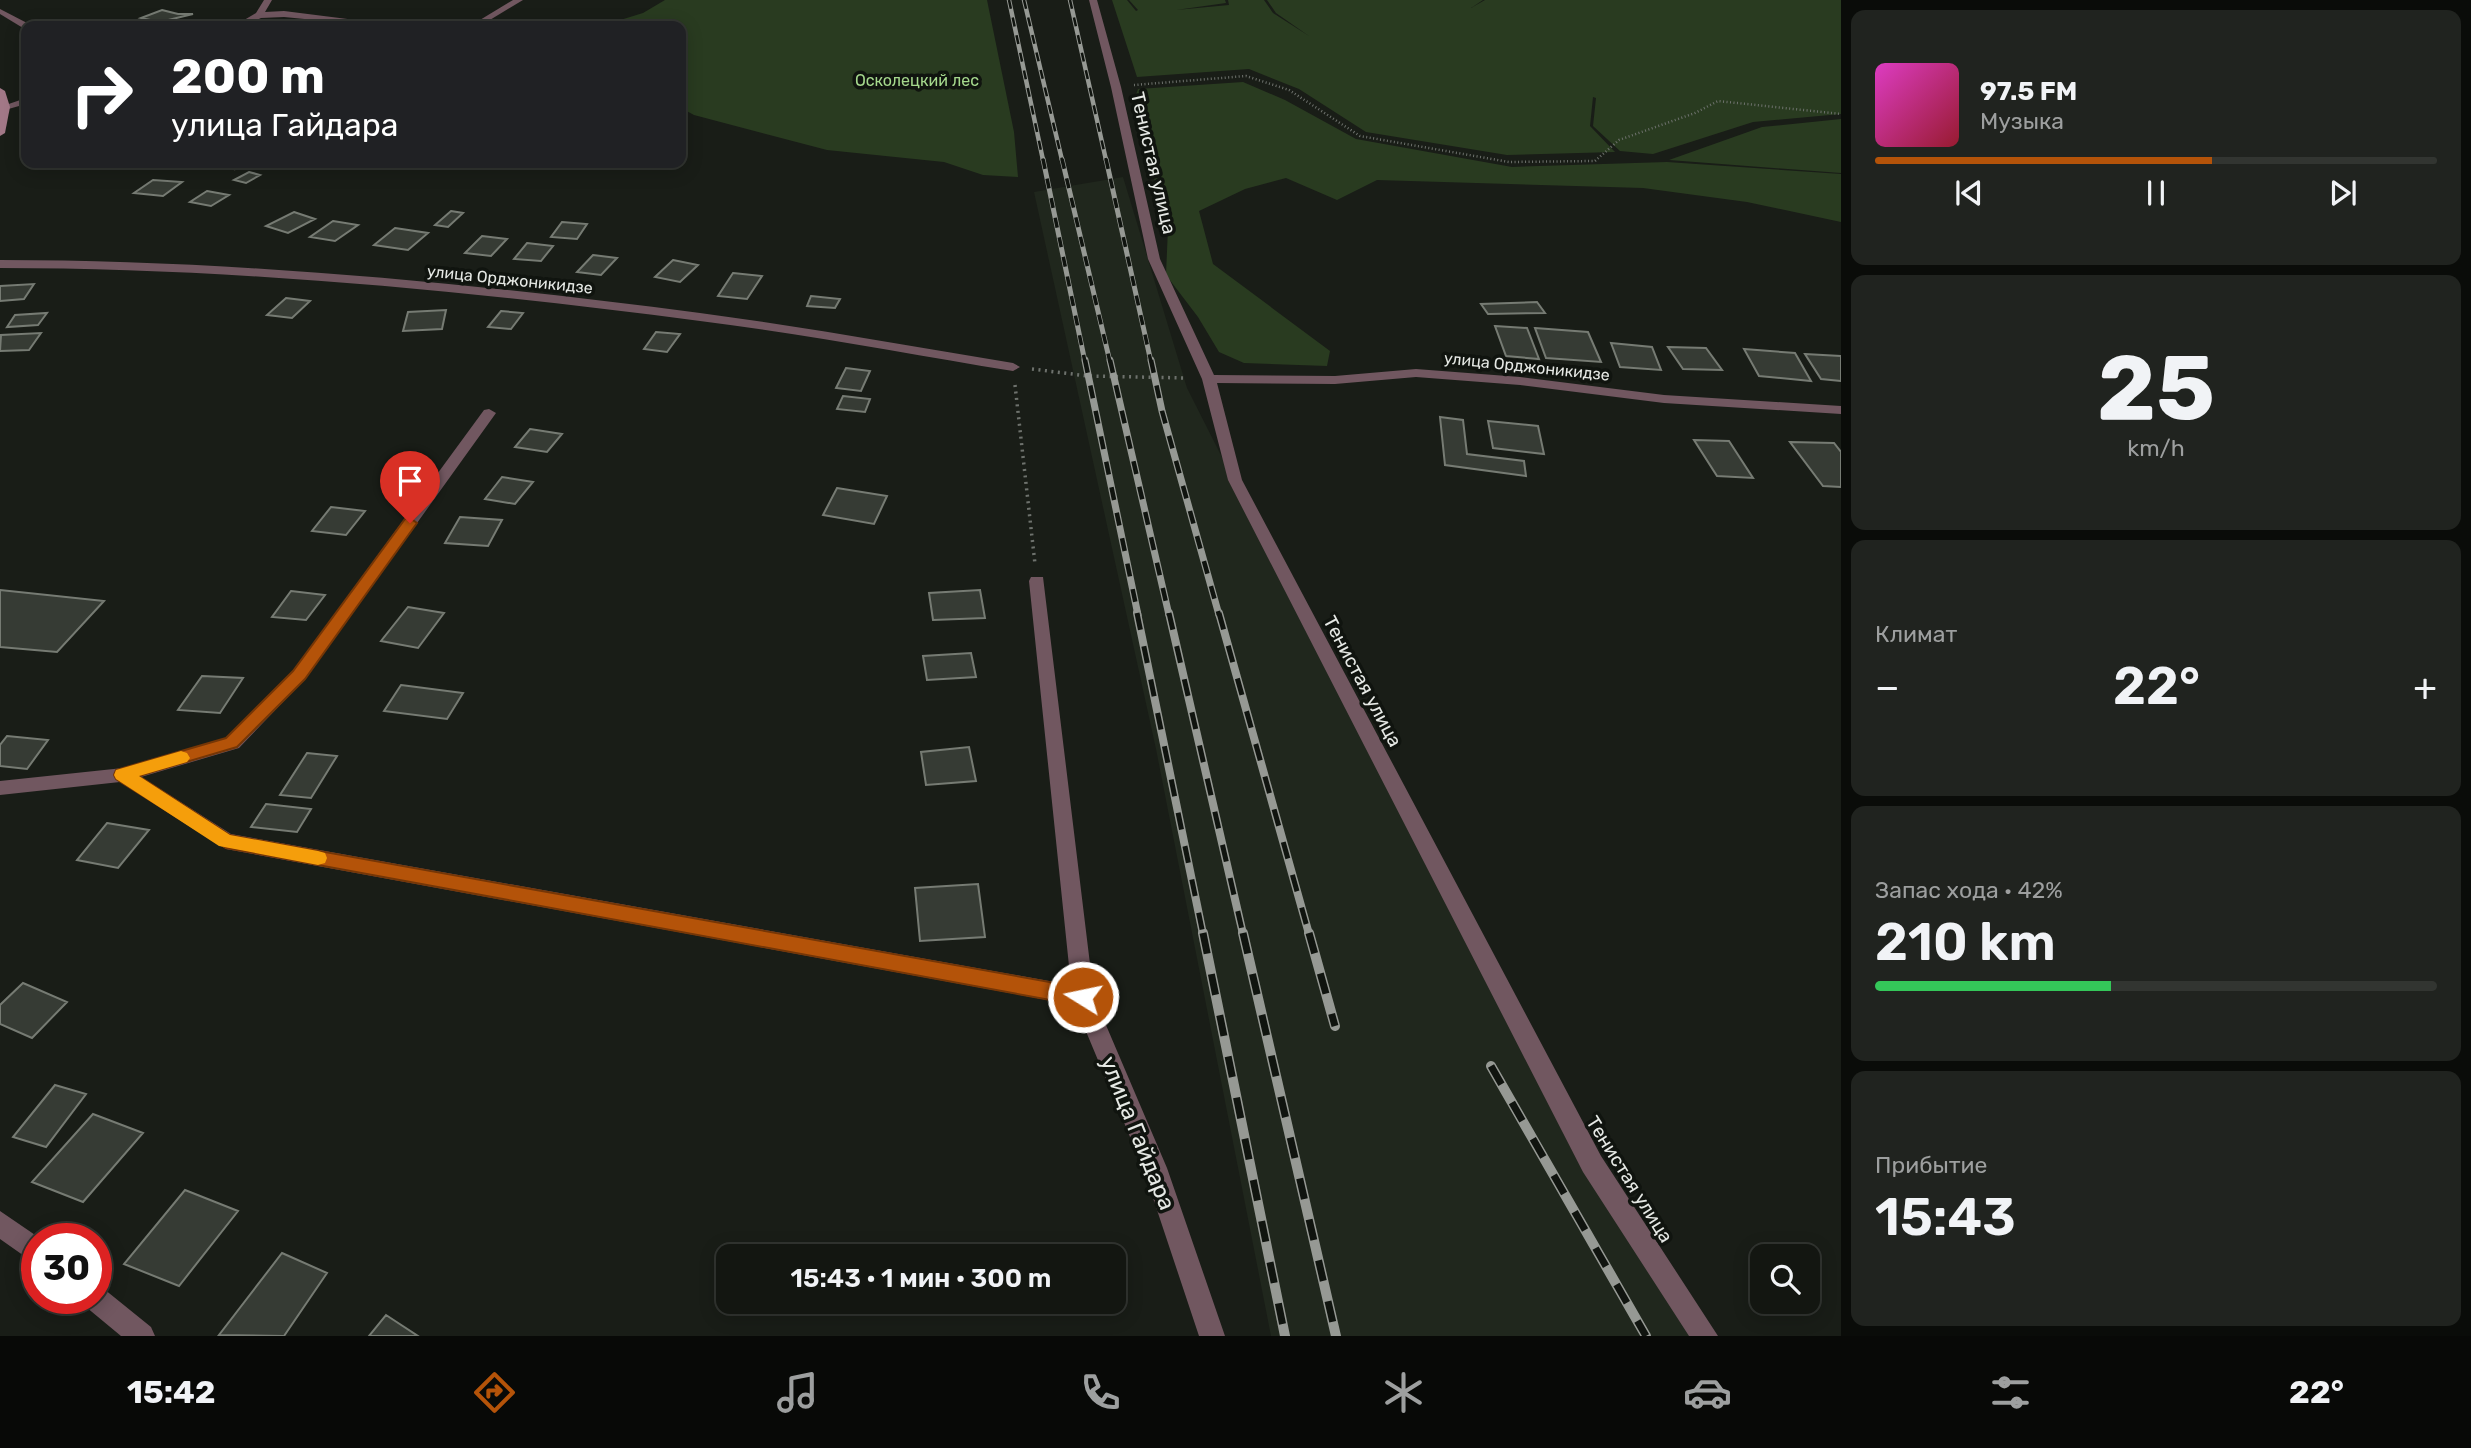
<!DOCTYPE html>
<html lang="ru">
<meta charset="utf-8">
<style>
body{margin:0;font-family:Rubik,sans-serif;background:#20231f;color:#f1f3f6;height:100vh;display:flex;flex-direction:column;font-size:26px;white-space:nowrap}
*{box-sizing:border-box;margin:0}
p{font-size:23px;color:#9d9f9f}
.icon{flex:none;width:38px;height:38px;fill:none;stroke:currentColor;stroke-width:2;stroke-linecap:round;stroke-linejoin:round}
.map{position:relative;flex:1;overflow:hidden}
.drawer{display:flex;flex-direction:column;gap:10px;padding:10px;background:#0a0c09;width:630px}
.drawer>*{flex:none}
.hud{position:absolute;left:21px;top:21px;width:665px;height:147px;border-radius:14px;box-shadow:0 4px 18px #0003,0 0 0 2px #323531;background:#202124;color:#fff;overflow:hidden}
.buttons{position:absolute;left:1750px;top:1244px;display:grid;gap:14px}
.buttons a{display:grid;place-items:center;width:70px;height:70px;border-radius:14px;background:#131611;box-shadow:0 4px 18px #0003,0 0 0 2px #323531;font-size:35px}
.speed{position:absolute;left:21px;top:1223px;display:flex;gap:14px;font-size:35px;font-weight:700;text-align:center}
.speed>*{display:grid;place-content:center;width:91px;height:91px;border-radius:50%;background:#131611;box-shadow:0 4px 18px #0003,0 0 0 2px #323531;line-height:1}
.speed .limit{border:10px solid #d22;background:#fff;color:#111}
.pin{position:absolute;display:grid;place-items:center;width:60px;height:60px;color:#fff;margin:-72px -30px;border-radius:50% 50% 50% 0;rotate:-45deg;box-shadow:0 0 7px #0007}
.pin .icon{rotate:45deg}
.me{position:absolute;width:77px;margin:-38px;rotate:280deg;stroke-linejoin:round;filter:drop-shadow(0 0 5px #0008)}
.turn{display:flex;align-items:center;gap:24px;height:147px;padding:0 35px;font-size:32px}
.turn .icon{width:91px;height:91px;stroke-width:2.5}
.turn b{display:block;font-size:49px;line-height:60px}
.big{font-size:52px;font-weight:600;line-height:1.1}
.drawer .tile{flex:1;display:flex;flex-direction:column;justify-content:center;gap:10px;min-width:0;padding:0 24px;border-radius:14px;background:#20231f}
.drawer .dial{align-items:center;gap:0}
.dial b{font-size:91px;line-height:1}
.song{display:flex;align-items:center;gap:21px}
.cover{width:84px;height:84px;border-radius:10px;background:linear-gradient(135deg,hsl(310 70% 55%),hsl(350 70% 35%))}
.played{height:7px;border-radius:4px;background:linear-gradient(90deg,#b45309 60%,#323531 60%)}
.keys{display:flex;justify-content:space-around;direction:ltr}
.heat{display:flex;justify-content:space-between;align-items:center;font-size:38px;direction:ltr}
.charge{height:10px;border-radius:5px;background:linear-gradient(90deg,#34c759 42%,#323531 0)}
.trip{position:absolute;left:716px;top:1244px;width:410px;height:70px;border-radius:14px;background:#131611;box-shadow:0 4px 18px #0003,0 0 0 2px #323531;font-weight:600;line-height:70px;text-align:center}
.dock{display:flex;height:112px;justify-content:space-around;align-items:center;background:#080907;color:#9d9f9f}
.dock .icon{width:49px;height:49px}
.dock .on{color:#b45309}
.dock b{font-size:32px;color:#f1f3f6}
main{display:flex;flex:1;min-height:0}
.map>svg:first-child{display:block}
.built{fill:#20271d}
.green{fill:#293b20}
.building{fill:#363b34;stroke:#767b73;stroke-width:2}
.lines{fill:none;stroke-linecap:round;stroke-linejoin:round}
.path-far1{stroke:#6e726d;stroke-width:2.5;stroke-dasharray:1 2.5;stroke-linecap:butt}
.path{stroke:#6e726d;stroke-width:3.5;stroke-dasharray:2 4.5;stroke-linecap:butt}
.service{fill:#715760;fill-rule:evenodd}
.minor{fill:#715760;fill-rule:evenodd}
.secondary{fill:#a27887;fill-rule:evenodd}
.rail-far4-casing{stroke:#969994;stroke-width:4.5}
.rail-far3-casing{stroke:#969994;stroke-width:5}
.rail-far2-casing{stroke:#969994;stroke-width:7}
.rail-far1-casing{stroke:#969994;stroke-width:8}
.rail-casing{stroke:#969994;stroke-width:10}
.rail-far4{stroke:#10140f;stroke-width:2.5;stroke-dasharray:9;stroke-linecap:butt}
.rail-far3{stroke:#10140f;stroke-width:3.5;stroke-dasharray:10;stroke-linecap:butt}
.rail-far2{stroke:#10140f;stroke-width:4.5;stroke-dasharray:13;stroke-linecap:butt}
.rail-far1{stroke:#10140f;stroke-width:5;stroke-dasharray:17;stroke-linecap:butt}
.rail{stroke:#10140f;stroke-width:7;stroke-dasharray:21;stroke-linecap:butt}
.route{fill:#b45309;stroke:#753606;stroke-width:2}
.slow{fill:#f59e0b}
.labels{text-anchor:middle;stroke-width:7;stroke-linejoin:round;paint-order:stroke}
.far-park-label{font-size:16px;fill:#a5d88d;stroke:#10140f}
.far-street-label{font-size:16px;fill:#e6e9e5;stroke:#10140f}
.street-label{font-size:19px;fill:#e6e9e5;stroke:#10140f}
.near-street-label{font-size:23px;fill:#e6e9e5;stroke:#10140f}
</style>
<main>
<div class="map">
<svg width="1841" height="1336" viewBox="0 0 1841 1336">
<rect width="100%" height="100%" fill="#191d17"/>
<path class="built" d="M1123,177L1187,388L1577,1160L1690,1336H1271L1156,749L1034,192Z"/>
<path class="green" d="M665,0H987L1014,132L1018,177L983,175L944,162L827,150L694,115L681,108V26H609L617,21L643,13Z
M1112,0H1127L1136,11L1138,10L1129,0H1225L1226,3L1176,10L1229,5L1228,0H1264L1273,13L1309,36L1276,13L1267,0H1483L1471,8L1485,0H1841V114L1753,122L1653,154L1620,151L1593,126L1596,98L1593,97L1590,126L1615,152L1507,155L1366,132L1299,89L1249,69L1137,77Z
M1243,82L1285,100L1356,139L1512,167L1667,162L1841,174V222L1747,202L1643,188L1377,180L1337,200L1286,178L1245,189L1199,211L1213,264L1330,351L1327,366L1244,363L1219,352L1198,317L1166,275L1168,228L1133,103L1138,89Z
M1841,119V173L1669,160L1762,127Z"/>
<path class="building" d="M162,10L178,14H193L160,22L141,18Z
M235,163H273V164L235,169Z
M249,172L260,175L246,183L234,180Z
M153,180L182,182L163,196L134,193Z
M207,191L229,195L211,206L190,202Z
M451,211L463,213L448,227L435,225Z
M294,212L315,219L288,233L266,226Z
M333,221L358,225L335,241L310,237Z
M562,222L587,224L577,239L551,237Z
M395,228L428,233L408,250L374,245Z
M482,236L507,239L491,256L465,253Z
M527,243L553,246L541,261L514,259Z
M593,255L617,258L601,275L577,272Z
M673,260L698,265L680,282L655,277Z
M733,273L762,276L747,299L718,296Z
M34,284L24,299L0,301V286Z
M811,296L840,299L835,308L807,306Z
M286,298L310,301L292,318L267,315Z
M1537,302L1545,313L1488,314L1481,304Z
M446,310L442,329L403,331L408,312Z
M501,311L523,313L511,329L488,327Z
M47,313L38,325L7,327L15,315Z
M1495,326L1527,328L1539,359L1506,356Z
M1535,328L1588,332L1601,362L1546,358Z
M656,332L680,334L667,352L644,349Z
M41,333L29,350L0,351L1,335Z
M1611,343L1652,347L1661,370L1620,367Z
M1668,347L1706,348L1722,370L1683,369Z
M1744,349L1795,353L1811,381L1759,376Z
M1805,354L1841,356V381L1821,379Z
M846,368L870,371L861,391L836,388Z
M843,396L870,399L865,412L837,409Z
M1440,417L1463,420L1467,454L1524,461L1526,476L1445,465Z
M1488,421L1538,426L1544,454L1493,448Z
M530,429L562,434L547,452L515,447Z
M1694,440L1729,441L1753,478L1717,476Z
M1790,442L1834,443L1841,452V487L1823,486Z
M502,477L533,482L515,504L485,499Z
M837,488L887,496L874,524L823,515Z
M331,507L365,511L346,535L312,531Z
M460,517L502,520L488,546L445,543Z
M0,590L104,601L57,652L0,647Z
M980,590L985,618L933,620L929,593Z
M291,591L325,595L306,620L272,617Z
M408,607L444,613L418,648L381,641Z
M971,653L976,677L927,680L923,656Z
M202,676L243,678L220,713L178,710Z
M401,685L463,693L447,719L384,711Z
M7,736L48,740L27,769L0,766V745Z
M969,747L976,781L926,785L921,752Z
M307,753L337,756L311,798L280,795Z
M266,804L311,809L297,832L251,827Z
M107,823L149,830L118,868L77,860Z
M978,884L985,937L920,941L915,888Z
M23,983L67,1002L32,1038L0,1024V1005Z
M55,1085L86,1094L46,1147L13,1137Z
M93,1114L143,1133L83,1202L32,1182Z
M185,1190L238,1211L179,1286L124,1264Z
M282,1253L327,1273L284,1336L219,1335Z
M386,1315L418,1336H369Z"/>
<g class="lines">
<path class="path-far1" d="M1134,85L1246,76L1289,90L1360,136L1509,162L1595,161L1619,140L1695,113L1718,101L1841,114"/>
<path class="path" d="M1032,369L1088,376L1187,378
M1015,385L1035,564"/>
<path class="service" d="M0,9L29,24L30,26L23,28L0,14Z"/>
<path class="minor" d="M264,0H272L265,12L284,11L403,26H376L284,17L261,18L244,26H234L256,13Z
M513,0H523L480,26H470Z
M1089,0H1097L1121,87L1160,259L1214,375L1335,376L1416,369L1520,377L1664,395L1841,406V414L1664,403L1520,385L1416,377L1335,384L1217,383L1242,480L1601,1156L1718,1336H1689L1583,1172L1228,480L1202,379L1148,259L1111,87Z
M26,98V104L5,110L0,107Z
M0,260C233,260 469,283 700,313C805,327 909,346 1013,363L1020,367L1013,371C909,354 805,334 700,321C470,291 232,268 0,268Z
M489,409L496,413L305,679L239,748L141,777L231,834L1071,985L1029,581L1031,577H1043L1094,997L1167,1168L1225,1336H1199L1143,1168L1075,1005L226,849L120,782L0,795V781L123,768L226,738L293,671L484,410Z
M0,1211L41,1239H37V1265L0,1239Z
M96,1285L104,1289L151,1327L155,1336H121L86,1307L82,1298H96Z"/>
<path class="secondary" d="M0,88L5,91L10,107L5,133L0,136Z"/>
<g class="rail-far4-casing">
<path id="rail-far4" d="M1009,0L1043,160
M1024,0L1062,160
M1070,0L1106,160"/>
</g>
<g class="rail-far3-casing">
<path id="rail-far3" d="M1043,159L1085,362
M1062,159L1110,362
M1106,159L1151,362"/>
</g>
<g class="rail-far2-casing">
<path id="rail-far2" d="M1085,360L1138,615
M1110,360L1169,615
M1151,360L1162,411L1219,615"/>
</g>
<g class="rail-far1-casing">
<path id="rail-far1" d="M1137,613L1203,934
M1169,613L1243,934
M1219,613L1309,934"/>
</g>
<g class="rail-casing">
<path id="rail" d="M1203,933L1285,1336
M1243,933L1336,1336
M1309,933L1335,1026
M1491,1066L1646,1336"/>
</g>
<use href="#rail-far4" class="rail-far4"/>
<use href="#rail-far3" class="rail-far3"/>
<use href="#rail-far2" class="rail-far2"/>
<use href="#rail-far1" class="rail-far1"/>
<use href="#rail" class="rail"/>
</g>
<path class="route" d="M410,518L417,523L305,679L237,747L139,776L230,835L1083,988L1090,991L1093,997L1090,1003L1083,1006L226,848L116,779L114,775L116,770L226,738L293,671L405,519Z"/>
<path class="slow" d="M181,751L187,753L190,758L187,762L139,776L230,835L318,851L325,853L327,858L325,863L318,865L219,846L116,779L114,775L116,770Z"/>
<g class="labels">
<g class="far-park-label">
<text x="917" y="86">Осколецкий лес</text>
</g>
<g class="far-street-label">
<text transform="translate(510 279) rotate(6)" y="6">улица Орджоникидзе</text>
<text transform="translate(1527 366) rotate(6)" y="6">улица Орджоникидзе</text>
</g>
<g class="street-label">
<text transform="translate(1154 163) rotate(77)" y="7">Тенистая улица</text>
<text transform="translate(1363 681) rotate(62)" y="7">Тенистая улица</text>
<text transform="translate(1630 1179) rotate(58)" y="7">Тенистая улица</text>
</g>
<g class="near-street-label">
<text transform="translate(1138 1133) rotate(68)" y="8">улица Гайдара</text>
</g>
</g>
</svg>
<div class="buttons">
<a><svg class="icon" aria-label="search" viewBox="0 0 24 24"><circle cx="10" cy="10" r="6"/><path d="M15 15l6 6"/></svg></a>
</div>
<div class="speed"><div class="limit">30</div></div>
<div class="pin" style="left:410px;top:523px;background:#d93025"><svg class="icon" aria-label="arrive" viewBox="0 0 24 24"><path d="M6 21V4h12l-3 4 3 4H6"/></svg></div>
<svg class="me" style="left:1083px;top:997px" viewBox="-20 -20 40 40"><circle r="17" fill="#b45309" stroke="#fff" stroke-width="3"/><path d="M0-11L8 9 0 5-8 9z" fill="#fff"/></svg>
<div class="trip">15:43 · 1 мин · 300 m</div>
<div class="hud">
<div class="turn"><svg class="icon" aria-label="right" viewBox="0 0 24 24"><path d="M7 20v-9h11M14 6l5 5-5 5"/></svg><div><b>200 m</b>улица Гайдара</div></div>
</div>
</div>
<section class="drawer">
<div class="tile">
<div class="song"><i class="cover"></i><div><b>97.5 FM</b><p>Музыка</p></div></div>
<div class="played"></div>
<div class="keys"><svg class="icon" aria-label="previous" viewBox="0 0 24 24"><path d="M18 5L8 12l10 7zM5 5v14"/></svg><svg class="icon" aria-label="pause" viewBox="0 0 24 24"><path d="M8 5v14M16 5v14"/></svg><svg class="icon" aria-label="next" viewBox="0 0 24 24"><path d="M6 5l10 7-10 7zM19 5v14"/></svg></div>
</div>
<div class="tile dial"><b>25</b><p>km/h</p></div>
<div class="tile"><p>Климат</p>
<div class="heat"><a>−</a><b class="big">22°</b><a>+</a></div>
</div>
<div class="tile"><p>Запас хода · 42%</p><b class="big">210 km</b><div class="charge"></div></div>
<div class="tile"><p>Прибытие</p><b class="big">15:43</b></div>
</section>
</main>
<nav class="dock">
<b>15:42</b>
<svg class="icon on" aria-label="directions" viewBox="0 0 24 24"><path d="M12 3l9 9-9 9-9-9zM9 14v-3h6M13 9l2 2-2 2"/></svg>
<svg class="icon" aria-label="music" viewBox="0 0 24 24"><path d="M9 18V5l10-2v13"/><circle cx="6" cy="18" r="3"/><circle cx="16" cy="16" r="3"/></svg>
<svg class="icon" aria-label="phone" viewBox="0 0 24 24"><path d="M5 4h4l2 5-3 2q2 4 5 5l2-3 5 2v4C11 20 4 13 5 4z"/></svg>
<svg class="icon" aria-label="climate" viewBox="0 0 24 24"><path d="M12 3v18M4 7l16 10M4 17L20 7"/></svg>
<svg class="icon" aria-label="car" viewBox="0 0 24 24"><path d="M5 17H2v-5l4-1 3-4h7l3 4 3 1v5h-3M9 17h6M6 11h13"/><circle cx="7" cy="17" r="2"/><circle cx="17" cy="17" r="2"/></svg>
<svg class="icon" aria-label="filters" viewBox="0 0 24 24"><path d="M4 7h16M4 17h16"/><circle cx="9" cy="7" r="2"/><circle cx="15" cy="17" r="2"/></svg>
<b>22°</b>
</nav>
